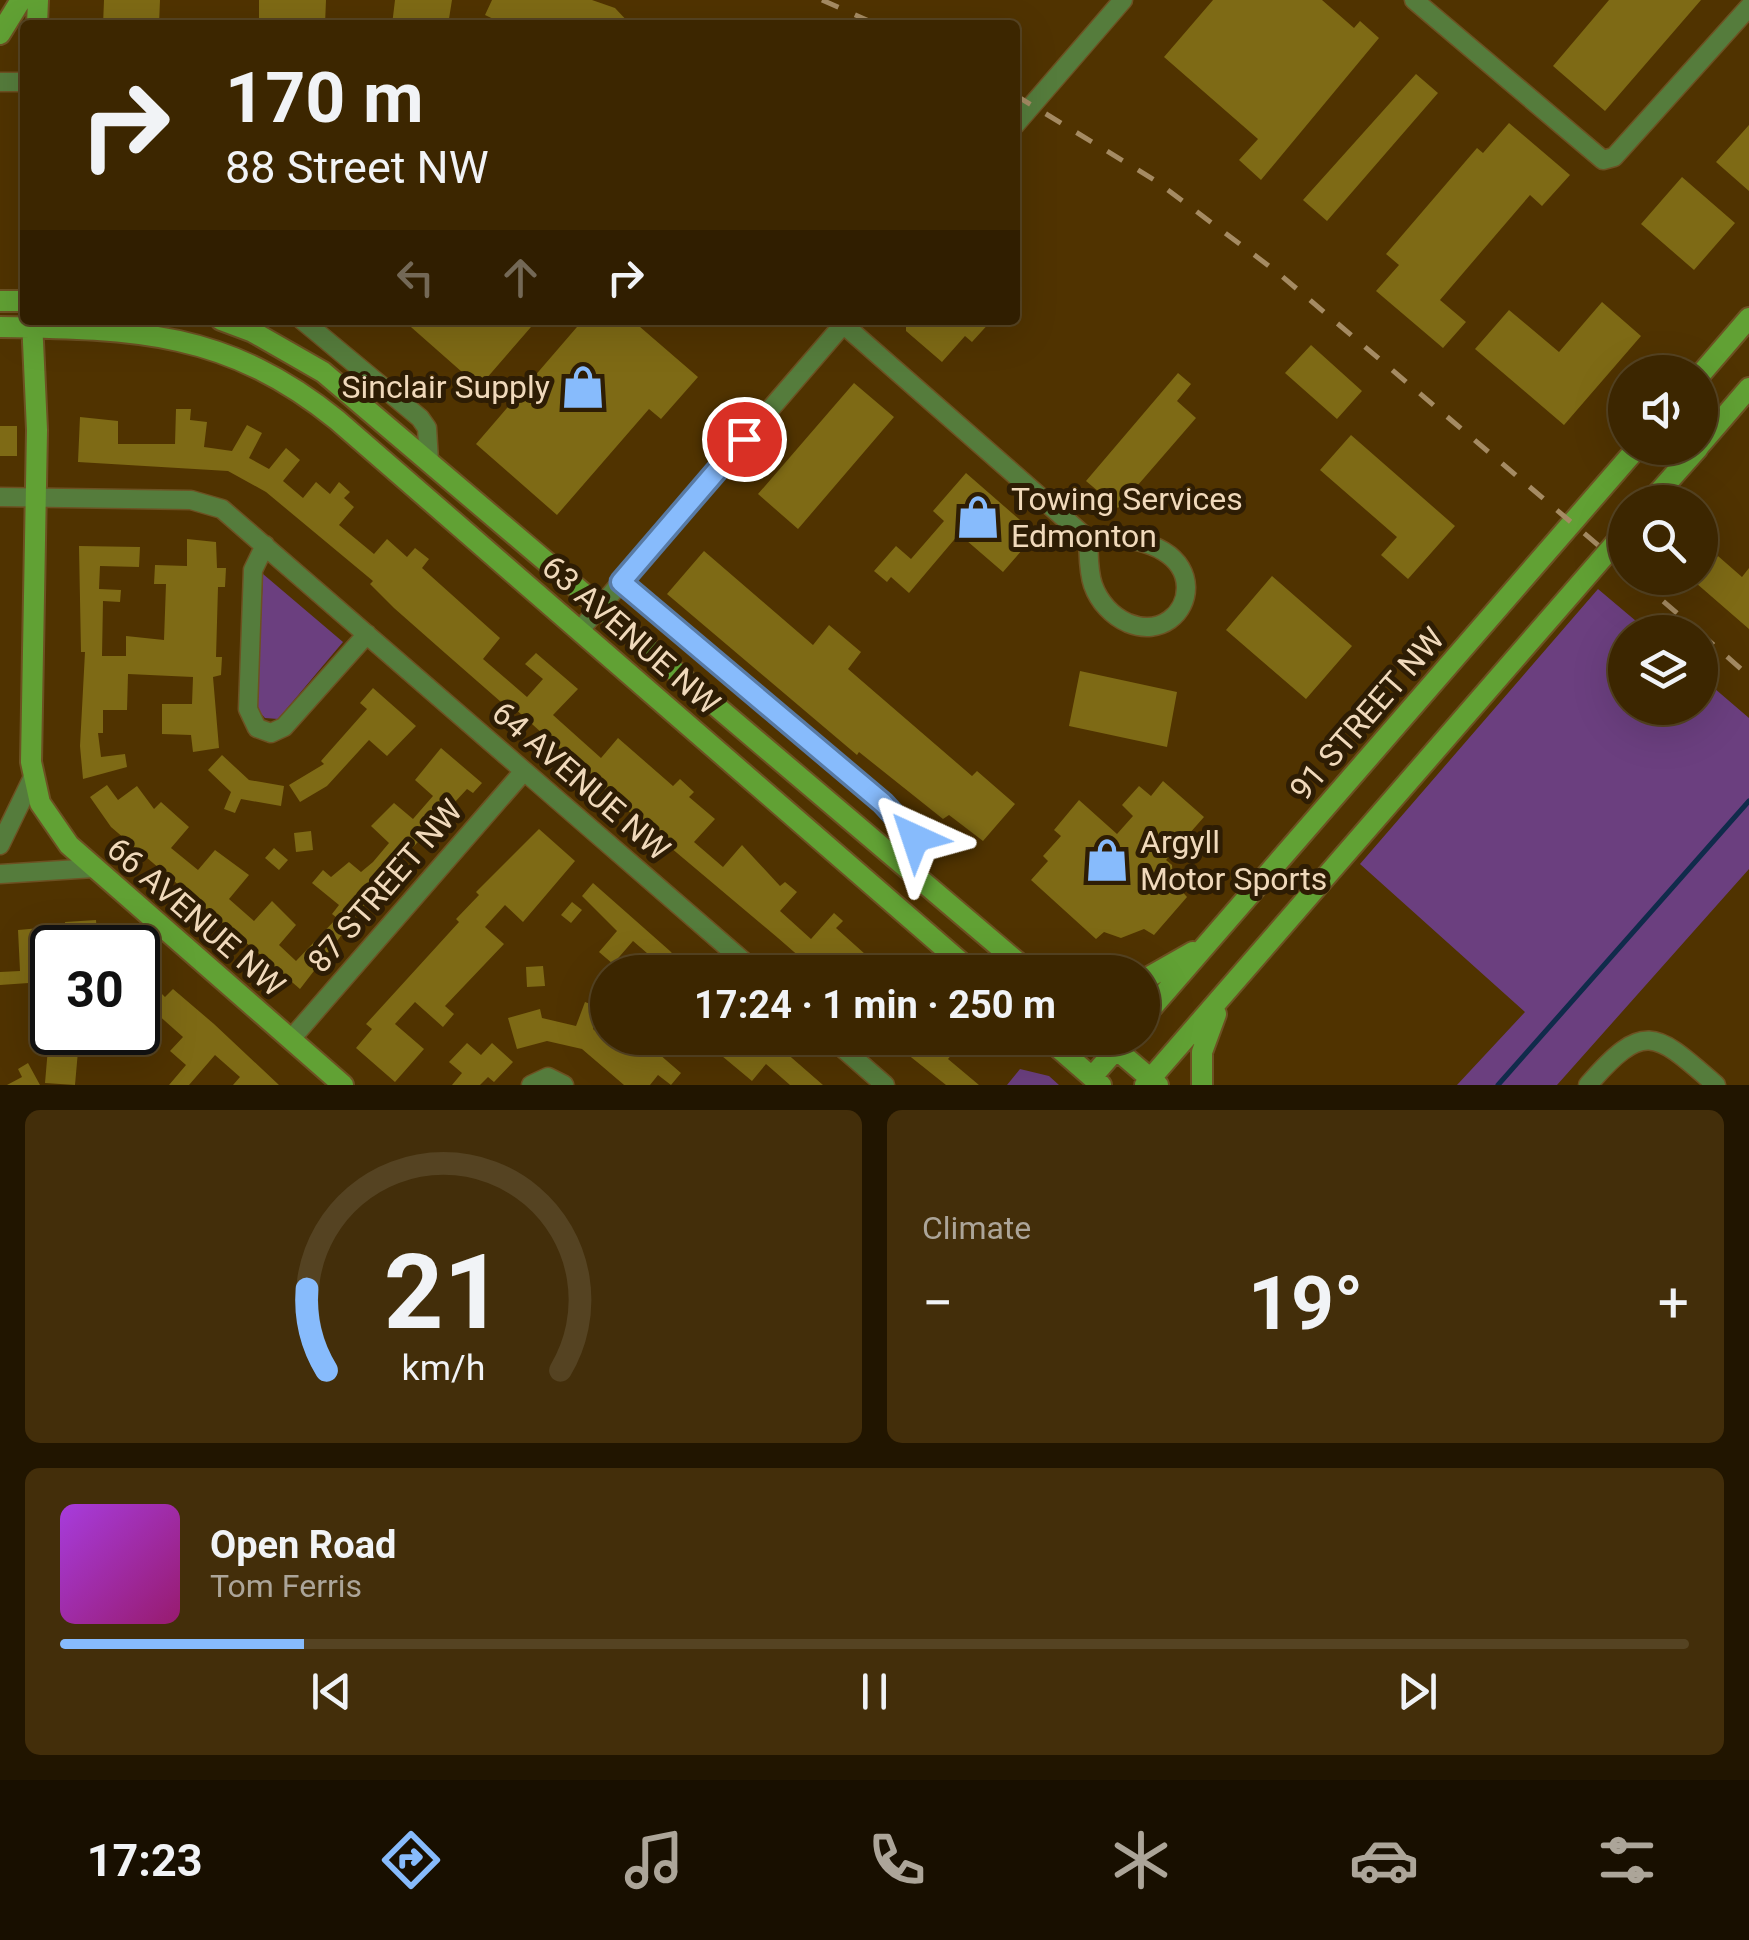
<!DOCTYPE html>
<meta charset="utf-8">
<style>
body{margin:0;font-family:Roboto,sans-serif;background:#432e0a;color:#f1f3f6;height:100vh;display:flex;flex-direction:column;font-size:38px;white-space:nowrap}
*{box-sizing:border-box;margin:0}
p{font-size:32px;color:#aca599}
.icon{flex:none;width:55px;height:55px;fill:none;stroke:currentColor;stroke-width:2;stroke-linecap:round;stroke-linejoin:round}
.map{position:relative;height:1085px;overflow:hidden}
.side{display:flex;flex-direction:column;gap:25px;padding:25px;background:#211500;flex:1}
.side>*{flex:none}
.guide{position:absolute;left:20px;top:20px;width:1000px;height:305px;border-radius:10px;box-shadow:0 10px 40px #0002,0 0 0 2px #554322;background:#3c2600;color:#f1f3f6;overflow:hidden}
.fabs{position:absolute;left:1608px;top:355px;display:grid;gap:20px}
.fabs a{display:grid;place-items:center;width:110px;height:110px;border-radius:50%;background:#3c2600;box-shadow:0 10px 40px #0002,0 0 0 2px #554322;font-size:50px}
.speed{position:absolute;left:30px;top:925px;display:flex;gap:20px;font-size:50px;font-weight:700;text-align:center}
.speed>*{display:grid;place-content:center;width:130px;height:130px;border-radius:50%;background:#3c2600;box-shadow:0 10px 40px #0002,0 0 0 2px #554322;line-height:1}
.speed .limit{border:5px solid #111;border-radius:15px;background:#fff;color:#111}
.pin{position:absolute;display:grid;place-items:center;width:85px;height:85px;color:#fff;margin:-42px;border:5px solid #fff;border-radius:50%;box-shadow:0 2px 10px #0007}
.me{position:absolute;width:110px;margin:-55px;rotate:318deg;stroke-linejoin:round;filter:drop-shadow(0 0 8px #0008)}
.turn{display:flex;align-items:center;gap:35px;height:210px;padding:0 40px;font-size:45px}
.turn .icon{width:130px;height:130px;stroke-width:2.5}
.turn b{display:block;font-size:70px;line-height:85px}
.lanes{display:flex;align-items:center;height:95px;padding:0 40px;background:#0003;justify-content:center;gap:50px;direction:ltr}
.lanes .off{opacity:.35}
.big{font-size:75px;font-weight:700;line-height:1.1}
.side .card{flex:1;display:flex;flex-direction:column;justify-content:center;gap:15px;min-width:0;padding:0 35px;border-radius:15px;background:#432e0a}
.side .dial{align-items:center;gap:0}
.dial svg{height:260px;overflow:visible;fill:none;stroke:#554322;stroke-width:7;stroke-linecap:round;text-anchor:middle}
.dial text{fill:#f1f3f6;stroke:none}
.song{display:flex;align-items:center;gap:30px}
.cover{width:120px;height:120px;border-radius:15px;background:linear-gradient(135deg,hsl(280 70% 55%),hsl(320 70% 35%))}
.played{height:10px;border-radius:5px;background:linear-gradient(90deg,#87bbfc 15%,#554322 15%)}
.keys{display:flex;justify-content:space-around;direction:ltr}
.heat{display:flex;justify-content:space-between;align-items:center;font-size:55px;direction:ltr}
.side .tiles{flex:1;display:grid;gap:25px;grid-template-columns:1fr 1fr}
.card:last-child{grid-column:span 2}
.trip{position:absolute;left:590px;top:955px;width:570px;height:100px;border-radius:50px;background:#3c2600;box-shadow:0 10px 40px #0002,0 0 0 2px #554322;font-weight:700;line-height:100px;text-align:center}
.menu{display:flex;height:160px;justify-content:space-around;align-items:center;background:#180f00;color:#aca599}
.menu .icon{width:70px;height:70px}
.menu .active{color:#87bbfc}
.menu b{font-size:45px;color:#f1f3f6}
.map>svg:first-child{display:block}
.green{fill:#6b3f7f}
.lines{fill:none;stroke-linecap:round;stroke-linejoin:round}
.stream{stroke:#102b4b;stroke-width:5}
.building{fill:#7e6a15}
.street-casing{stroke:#6d5122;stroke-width:21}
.secondary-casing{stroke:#6d5122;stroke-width:24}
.street{stroke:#557c3c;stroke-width:18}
.secondary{stroke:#61a134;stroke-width:20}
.rail{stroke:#a58b63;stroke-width:5;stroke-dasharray:18 18;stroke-linecap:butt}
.route-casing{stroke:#587aa4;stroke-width:25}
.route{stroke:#87bbfc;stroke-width:18}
.labels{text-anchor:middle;stroke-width:10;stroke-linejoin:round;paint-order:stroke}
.poi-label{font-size:32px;fill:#f0d9bb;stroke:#2e1d04;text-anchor:start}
.street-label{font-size:32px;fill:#f0d9bb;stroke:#2e1d04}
</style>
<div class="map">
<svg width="1749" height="1085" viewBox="0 0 1749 1085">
<rect width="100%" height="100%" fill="#503300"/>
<path class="green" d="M263,574L343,642L278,719L265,718L257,709Z
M1598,589L1649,632H1625V708H1700V676L1749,718V869L1557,1085H1457L1525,1012L1360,864Z
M1020,1069L1049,1076L1059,1085H1007Z"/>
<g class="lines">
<path class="stream" d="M1498,1085L1749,801"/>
</g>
<path class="building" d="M104,0H160L159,25H103Z
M259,0H326L325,25H259Z
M395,0H452L448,25H392Z
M492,0H592L615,8L631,25H506L485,15Z
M1213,0H1322L1354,28L1360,21L1379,38L1261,180L1239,160L1258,139L1164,57Z
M1609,0H1701L1605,111L1553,66Z
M1416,74L1438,93L1327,221L1303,200Z
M1509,123L1570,175L1542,206L1530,195L1440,300L1466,322L1443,348L1376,291L1399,265L1386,254L1477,148L1483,153Z
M1749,125V191L1716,162Z
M1682,177L1735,223L1694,270L1641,224Z
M1602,302L1641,336L1564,425L1475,349L1509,310L1559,352Z
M403,320H523L531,327L479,387Z
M583,320H632L698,377L661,419L649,409L557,515L476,444Z
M906,320H992L972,342L965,336L942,362L906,331Z
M1311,345L1362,391L1337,419L1285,373Z
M1178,373L1191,384L1177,401L1196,418L1118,508L1086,481Z
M854,383L894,417L798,529L758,494Z
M176,409H191L190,420L207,422L204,447L232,451L247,425L262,433L249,458L269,469L286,448L300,460L283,481L303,498L316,482L330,494L339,482L350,492L344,498L354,507L339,525L374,554L387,539L407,557L415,548L429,559L422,568L500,638L483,659L527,697L543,679L525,664L536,653L578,689L553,715L582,741L601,758L618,738L673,786L680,779L694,792L689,797L715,819L694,842L723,867L742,845L780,886L785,882L797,892L780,911L811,939L834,913L843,921L836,928L875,963L882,955L902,972H803L809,965L778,938L645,826L512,706L509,709L445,653L394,608L370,584L373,581L266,492L228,471L78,462L80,417L118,421V444H175Z
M0,426H17V456H0Z
M1351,435L1455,526L1408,579L1381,555L1397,537L1320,470Z
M966,473L1036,534L1003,572L959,534L909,593L891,577L887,582L874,571L896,546L911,559L944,521L933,511Z
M187,539L216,542L217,568H226L225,587H218L216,657H222L221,675L213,677L219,748L193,752L191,735L162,734V704H192L193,677L128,674L127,710H103V733H98L101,757L125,754L127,767L83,779L80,746L85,652H81L79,546L140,547L139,567L100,566L99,589L121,590L120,602L103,601L102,656H126V636L164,640L166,584H154L155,565L187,566Z
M704,551L813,645L829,625L861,652L848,669L972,776L977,771L1015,804L983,841L949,815L943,819L859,752L857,755L667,594Z
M1718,556L1742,577L1749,568V629L1696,583Z
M1272,576L1352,646L1306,699L1226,630Z
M1080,671L1177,692L1167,747L1069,726Z
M373,688L416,726L387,756L369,740L327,786L300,802L289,785L324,764L321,761L367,709L360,703Z
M441,748L482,783L473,793L467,789L391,871L300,989L111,827L90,797L107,785L118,800L137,786L154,809L161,802L189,827L171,848L198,870L215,850L249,875L229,899L254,921L272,901L296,925L279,945L296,961L337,918L332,914L339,905L312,883L323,870L331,877L349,862L361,872L373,862L389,843L371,826L394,803L413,819L433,796L415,780Z
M222,755L249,780L284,786L281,806L241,799L235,813L224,809L231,792L208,770Z
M1163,781L1204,817L1166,860L1172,865L1173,881L1187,897L1154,935L1144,929L1121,938L1104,932L1096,939L1031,880L1048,861L1043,856L1061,836L1054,830L1079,800L1117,834L1133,816L1122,805L1139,786L1151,796Z
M539,829L575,861L523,922L505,905L485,927L504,944L445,1006L454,1014L443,1027L415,1002L395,1024L424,1049L395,1082L356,1048L372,1029L366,1024L459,922L456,919L479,895L476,892Z
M311,831L313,850L296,852L294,833Z
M274,848L288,860L279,870L265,858Z
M593,883L670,951L690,972H669L633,941L613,964L599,952L617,931L582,896Z
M572,902L582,910L571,923L561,915Z
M96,920L98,948H67L65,922Z
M40,928L43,982L0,985V972L20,971L18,930Z
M543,966L545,986L527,987L526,967Z
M173,989L214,1024L279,1085H233L240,1077L215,1055L189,1085H169L186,1065L170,1051L183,1037L156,1013L146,1024L138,1014L159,991L165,997Z
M585,1002L601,1008L593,1029L615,1047L623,1038H659L667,1044L659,1054L681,1073L671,1085L658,1075L650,1085H624L582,1049L547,1041L517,1049L508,1018L540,1009L542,1018L576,1026Z
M77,1032L96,1037L88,1055L71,1048Z
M728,1038H769L823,1085H790L766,1064L752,1081L716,1051Z
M905,1038H918L936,1053L950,1038H966L948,1059L979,1085H946L897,1046Z
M467,1043L481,1055L492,1043L513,1062L494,1082L488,1077L480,1085H452L462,1073L449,1062Z
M48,1048L78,1051L75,1085L45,1083Z
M28,1063L40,1085H7L22,1077L18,1069Z"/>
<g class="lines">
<g class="street-casing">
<path id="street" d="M1414,0L1603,160L1614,157L1749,7
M0,82H25
M1015,125L1123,0
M302,320L420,418L427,428L429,461
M843,324L1088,539C1230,528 1194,650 1128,623C1112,616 1099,602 1093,585C1088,571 1089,553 1088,539
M0,497L191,500L222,509L756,972
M265,545L253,570L248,709L257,728L271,733L284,727L367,634
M621,582L904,822L916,847L904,865
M580,630L847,320
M0,845L33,777
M0,874L94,868
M831,1038L885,1085
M291,1039L524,771
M531,1085L548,1077L564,1085
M1588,1085C1645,1019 1656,1033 1716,1085"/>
</g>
<g class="secondary-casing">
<path id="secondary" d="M37,25L38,0
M0,34L21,0
M0,301H25
M32,320L37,430L31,762L40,803L69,845L343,1085
M221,320L253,332L323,372L1029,972
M0,327C136,329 227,331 337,420L972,972
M1700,375L1749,318
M1700,445L1749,388
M1650,502L1698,448
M1142,981L1193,952
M1142,1019L1637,448
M1047,1038L1101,1085
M1103,1038L1158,1085
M1092,1077L1126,1038
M1145,1085L1625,532
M1202,1085V1052L1216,1014"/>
</g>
<use href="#street" class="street"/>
<use href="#secondary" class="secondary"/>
<path class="rail" d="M822,0L878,25
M1015,95L1156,181L1277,272L1625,568
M1636,578L1699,632
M1700,633L1749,676"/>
</g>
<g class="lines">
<g class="route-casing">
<path id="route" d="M744,439L621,582L883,803L915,838"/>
</g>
<use href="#route" class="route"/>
</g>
<defs>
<g id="shop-bare" transform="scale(3.45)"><path d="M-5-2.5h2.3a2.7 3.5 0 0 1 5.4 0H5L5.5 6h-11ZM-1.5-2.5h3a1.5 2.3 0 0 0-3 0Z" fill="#87bbfc" stroke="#2e1d04" stroke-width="2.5" paint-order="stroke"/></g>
</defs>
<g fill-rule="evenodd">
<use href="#shop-bare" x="583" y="387"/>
<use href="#shop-bare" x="978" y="517"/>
<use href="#shop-bare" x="1107" y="860"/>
</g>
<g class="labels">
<g class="poi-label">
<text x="550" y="398" text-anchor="end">Sinclair Supply</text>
<text x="1011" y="510">Towing Services<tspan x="1011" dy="37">Edmonton</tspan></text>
<text x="1140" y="853">Argyll<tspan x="1140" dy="37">Motor Sports</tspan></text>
</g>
<g class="street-label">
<text transform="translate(631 635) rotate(41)" y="11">63 AVENUE NW</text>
<text transform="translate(1367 714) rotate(-49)" y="11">91 STREET NW</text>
<text transform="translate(581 781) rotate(41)" y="11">64 AVENUE NW</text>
<text transform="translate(385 886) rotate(-49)" y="11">87 STREET NW</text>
<text transform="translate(196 917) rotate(41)" y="11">66 AVENUE NW</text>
</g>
</g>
</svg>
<div class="fabs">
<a><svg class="icon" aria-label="sound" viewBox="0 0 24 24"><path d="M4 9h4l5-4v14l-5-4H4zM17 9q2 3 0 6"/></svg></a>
<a><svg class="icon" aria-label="search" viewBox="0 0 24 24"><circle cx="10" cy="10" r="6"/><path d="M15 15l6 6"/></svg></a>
<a><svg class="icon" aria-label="layers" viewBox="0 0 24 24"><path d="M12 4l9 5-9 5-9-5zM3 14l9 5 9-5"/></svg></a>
</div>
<div class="speed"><div class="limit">30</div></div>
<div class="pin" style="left:744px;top:439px;background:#d93025"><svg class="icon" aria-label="arrive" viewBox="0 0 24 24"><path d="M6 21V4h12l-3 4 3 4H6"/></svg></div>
<svg class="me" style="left:915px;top:838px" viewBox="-20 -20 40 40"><path d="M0-17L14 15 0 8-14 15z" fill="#87bbfc" stroke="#fff" stroke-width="4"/></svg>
<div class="trip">17:24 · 1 min · 250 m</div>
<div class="guide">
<div class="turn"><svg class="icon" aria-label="right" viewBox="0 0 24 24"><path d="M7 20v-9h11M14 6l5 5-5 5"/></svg><div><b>170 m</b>88 Street NW</div></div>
<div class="lanes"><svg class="icon off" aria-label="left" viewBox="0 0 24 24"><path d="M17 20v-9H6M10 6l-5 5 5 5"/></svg><svg class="icon off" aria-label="ahead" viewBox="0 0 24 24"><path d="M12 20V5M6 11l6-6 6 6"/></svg><svg class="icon" aria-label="right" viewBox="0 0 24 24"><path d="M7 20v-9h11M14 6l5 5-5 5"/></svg></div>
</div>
</div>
<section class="side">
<div class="tiles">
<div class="card dial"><svg viewBox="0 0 100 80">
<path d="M14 69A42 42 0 1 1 86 69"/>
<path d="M14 69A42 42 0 0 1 8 44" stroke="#87bbfc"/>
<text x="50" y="56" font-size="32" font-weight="700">21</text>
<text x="50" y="72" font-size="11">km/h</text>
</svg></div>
<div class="card"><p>Climate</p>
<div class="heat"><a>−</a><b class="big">19°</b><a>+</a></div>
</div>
<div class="card">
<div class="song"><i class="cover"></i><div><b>Open Road</b><p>Tom Ferris</p></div></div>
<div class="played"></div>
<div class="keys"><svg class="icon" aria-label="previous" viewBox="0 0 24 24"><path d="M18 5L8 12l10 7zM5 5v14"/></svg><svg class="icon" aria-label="pause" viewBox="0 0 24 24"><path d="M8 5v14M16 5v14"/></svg><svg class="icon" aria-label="next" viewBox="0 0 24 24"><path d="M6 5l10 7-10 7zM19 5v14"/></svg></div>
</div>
</div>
</section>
<nav class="menu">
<b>17:23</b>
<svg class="icon active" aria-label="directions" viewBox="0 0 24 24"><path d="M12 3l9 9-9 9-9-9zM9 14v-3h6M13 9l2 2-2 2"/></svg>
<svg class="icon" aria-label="music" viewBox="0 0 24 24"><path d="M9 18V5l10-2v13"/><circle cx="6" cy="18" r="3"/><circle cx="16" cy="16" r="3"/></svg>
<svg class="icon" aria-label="phone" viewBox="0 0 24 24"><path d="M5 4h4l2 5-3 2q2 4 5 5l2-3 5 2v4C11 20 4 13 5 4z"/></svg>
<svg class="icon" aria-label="climate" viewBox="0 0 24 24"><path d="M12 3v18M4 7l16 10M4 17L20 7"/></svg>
<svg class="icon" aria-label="car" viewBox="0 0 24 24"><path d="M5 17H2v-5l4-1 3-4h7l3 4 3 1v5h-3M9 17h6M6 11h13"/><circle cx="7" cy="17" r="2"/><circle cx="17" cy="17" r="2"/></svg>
<svg class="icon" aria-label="filters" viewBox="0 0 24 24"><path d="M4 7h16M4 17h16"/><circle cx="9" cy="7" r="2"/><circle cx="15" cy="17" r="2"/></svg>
</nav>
